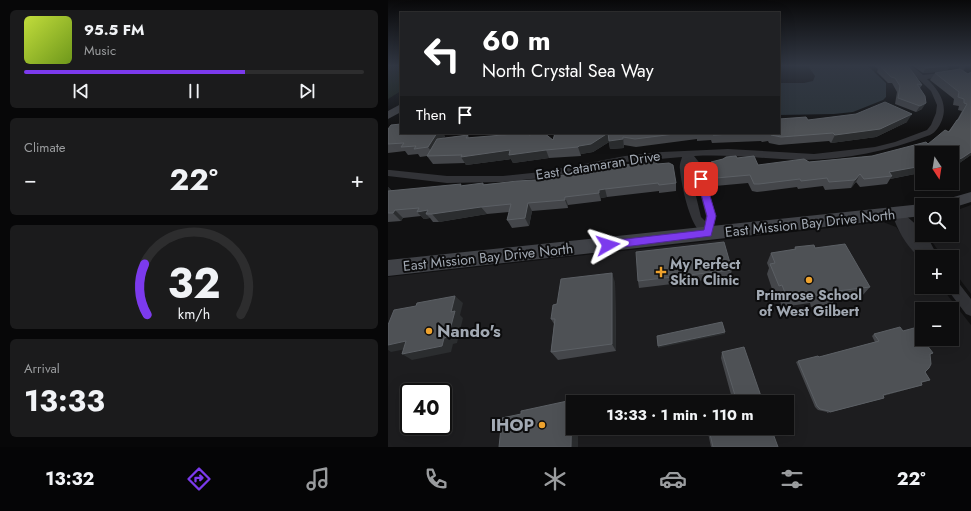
<!DOCTYPE html>
<meta charset="utf-8">
<style>
body{margin:0;font-family:Jost,sans-serif;background:#1b1b1c;color:#f1f3f6;height:100vh;display:flex;flex-direction:column;font-size:15px;white-space:nowrap}
*{box-sizing:border-box;margin:0}
p{font-size:13px;color:#9a9c9e}
.icon{flex:none;width:22px;height:22px;fill:none;stroke:currentColor;stroke-width:2;stroke-linecap:round;stroke-linejoin:round}
.map{position:relative;flex:1;overflow:hidden}
.drawer{display:flex;flex-direction:column;gap:10px;padding:10px;background:#070708;width:388px}
.drawer>*{flex:none}
.top-card{position:absolute;left:12px;top:12px;width:380px;height:122px;border-radius:0px;box-shadow:0 4px 16px #0002,0 0 0 1px #2d2d2e;background:#202124;color:#fff;overflow:hidden}
.needle{width:26px;rotate:168deg}
.fabs{position:absolute;left:527px;top:146px;display:grid;gap:8px}
.fabs a{display:grid;place-items:center;width:44px;height:44px;border-radius:0px;background:#0d0d0e;box-shadow:0 4px 16px #0002,0 0 0 1px #2d2d2e;font-size:20px}
.speed{position:absolute;left:12px;top:383px;display:flex;gap:8px;font-size:20px;font-weight:700;text-align:center}
.speed>*{display:grid;place-content:center;width:52px;height:52px;border-radius:50%;background:#0d0d0e;box-shadow:0 4px 16px #0002,0 0 0 1px #2d2d2e;line-height:1}
.speed .limit{border:2px solid #111;border-radius:6px;background:#fff;color:#111}
.pin{position:absolute;display:grid;place-items:center;width:34px;height:34px;color:#fff;margin:-17px;border-radius:8px;box-shadow:0 2px 6px #0006}
.me{position:absolute;width:44px;margin:-22px;rotate:84deg;stroke-linejoin:round;filter:drop-shadow(0 0 3px #0008)}
.turn{display:flex;align-items:center;gap:14px;height:84px;padding:0 16px;font-size:18px}
.turn .icon{width:52px;height:52px;stroke-width:2.5}
.turn b{display:block;font-size:28px;line-height:34px}
.then{display:flex;align-items:center;height:38px;padding:0 16px;background:#0003;gap:8px;font-size:15px}
.big{font-size:30px;font-weight:700;line-height:1.1}
.drawer .card{flex:1;display:flex;flex-direction:column;justify-content:center;gap:6px;min-width:0;padding:0 14px;border-radius:6px;background:#1b1b1c}
.drawer .dial{align-items:center;gap:0}
.dial svg{height:104px;overflow:visible;fill:none;stroke:#2d2d2e;stroke-width:7;stroke-linecap:round;text-anchor:middle}
.dial text{fill:#f1f3f6;stroke:none}
.song{display:flex;align-items:center;gap:12px}
.cover{width:48px;height:48px;border-radius:6px;background:linear-gradient(135deg,hsl(70 70% 55%),hsl(80 70% 35%))}
.played{height:4px;border-radius:2px;background:linear-gradient(90deg,#7c3aed 65%,#2d2d2e 65%)}
.keys{display:flex;justify-content:space-around;direction:ltr}
.heat{display:flex;justify-content:space-between;align-items:center;font-size:22px;direction:ltr}
.trip{position:absolute;left:178px;top:395px;width:228px;height:40px;border-radius:0px;background:#0d0d0e;box-shadow:0 4px 16px #0002,0 0 0 1px #2d2d2e;font-weight:700;line-height:40px;text-align:center}
.menu{display:flex;height:64px;justify-content:space-around;align-items:center;background:#050506;color:#9a9c9e}
.menu .icon{width:28px;height:28px}
.menu .active{color:#7c3aed}
.menu b{font-size:18px;color:#f1f3f6}
main{display:flex;flex:1;min-height:0}
.map>svg:first-child{display:block}
.built{fill:#1d1d1f;fill-rule:evenodd}
.green{fill:#1d251e}
.water{fill:#2a3238}
.lines{fill:none;stroke-linecap:round;stroke-linejoin:round}
.street{fill:#323337;fill-rule:evenodd}
.secondary{fill:#404247;fill-rule:evenodd}
.wall{fill:#44464a}
.shaded-wall{fill:#2b2d2f}
.building{fill:#4e5155;stroke:#5b5f64}
.route{fill:#7c3aed;stroke:#51269a}
.poi-dot{fill:#eea22d;stroke:#0c0c0d;stroke-width:1.5}
.labels{text-anchor:middle;stroke-width:4;stroke-linejoin:round;paint-order:stroke}
.street-label{font-size:14px;fill:#a2a9b3;stroke:#0c0c0d}
.poi-label{font-size:14px;font-weight:bold;fill:#a2a9b3;stroke:#0c0c0d;text-anchor:start}
.near-poi-label{font-size:17px;font-weight:bold;fill:#a2a9b3;stroke:#0c0c0d;text-anchor:start}
</style>
<main>
<section class="drawer">
<div class="card">
<div class="song"><i class="cover"></i><div><b>95.5 FM</b><p>Music</p></div></div>
<div class="played"></div>
<div class="keys"><svg class="icon" aria-label="previous" viewBox="0 0 24 24"><path d="M18 5L8 12l10 7zM5 5v14"/></svg><svg class="icon" aria-label="pause" viewBox="0 0 24 24"><path d="M8 5v14M16 5v14"/></svg><svg class="icon" aria-label="next" viewBox="0 0 24 24"><path d="M6 5l10 7-10 7zM19 5v14"/></svg></div>
</div>
<div class="card"><p>Climate</p>
<div class="heat"><a>−</a><b class="big">22°</b><a>+</a></div>
</div>
<div class="card dial"><svg viewBox="0 0 100 80">
<path d="M14 69A42 42 0 1 1 86 69"/>
<path d="M14 69A42 42 0 0 1 12 30" stroke="#7c3aed"/>
<text x="50" y="56" font-size="32" font-weight="700">32</text>
<text x="50" y="72" font-size="11">km/h</text>
</svg></div>
<div class="card"><p>Arrival</p><b class="big">13:33</b></div>
</section>
<div class="map">
<svg width="583" height="447" viewBox="0 0 583 447">
<rect width="100%" height="100%" fill="#111112"/>
<path class="built" d="M583,205V294L564,269V257H555L539,235H564V212Z
M495,222L508,227L534,261V287H553L583,325V447H0V277ZM534,309H564V339H534ZM21,392H55V426H21ZM185,402H399V428H185Z"/>
<path class="green" d="M0,66H13V91L0,99Z"/>
<path class="water" d="M420,66H480L498,83V97L495,100L465,112L446,114L391,115V83H416L425,81L427,76Z"/>
<g class="lines">
<path class="street" d="M517,66H524L535,75L563,72L570,70L572,66H578L575,72L564,76L539,79C551,90 560,104 554,120C551,127 548,132 542,135C499,151 459,160 413,160C377,159 342,154 306,156L314,166L328,216L324,236C304,243 293,183 292,169C291,165 293,161 294,157L237,162L153,178L115,182L59,183L0,176V170H2L59,176H115L153,172L237,156L274,152L340,149L426,154L487,147L507,142L539,130L543,125L548,113L549,105L543,91ZM302,163L305,167L318,216L317,221L313,217L301,167Z
M509,210L513,211L534,230V235L539,236L550,257H534V259C519,248 510,231 504,214L505,211Z
M564,279L569,281L583,299V316L578,314L559,289V287H564Z"/>
<path class="secondary" d="M13,104V112L0,119V111Z
M583,192V202L564,208V205H549L552,201Z
M534,204L536,205H534V216L0,276V260Z"/>
</g>
<path class="wall" d="M486,66H520L534,85L532,88L534,109L528,112L507,104L509,92L504,83H500L489,72L490,69Z
M525,66H562L559,71L535,73Z
M583,72V155L567,166L564,167V153L527,174L502,179L499,184L472,187L468,182L463,188L437,190L435,186L410,189L409,187L369,192L364,191L360,183L327,186L322,169L323,162L349,158L370,165L421,162L484,156L540,144L560,132L569,120L574,111L570,110L571,106L565,105L566,99L542,80L547,73L580,74Z
M420,120L519,122L488,137L443,143L441,141L391,145L381,143L380,141L374,142L373,141L324,143L323,140L309,141V139L248,147L236,145V148L222,149L221,142L205,152L193,154V156L161,158L125,163L123,159L78,165L77,163L45,164L39,156L32,157L30,154L20,155L17,151L0,153V129L13,133L57,136L56,138L80,135L81,138L141,133L142,135L165,140L167,133H391Z
M269,164L288,183V191L271,193V191L219,197L213,198V201L180,205V208L144,211L141,226L124,228L119,220L121,212L99,214L51,222H45L42,218L36,219L33,216L15,218L13,221L0,222V187L4,191L165,179L186,174Z
M407,247L427,248L482,287L474,296L447,300L444,304L423,307L422,303L394,307L390,295H386L379,274L381,268L379,263L383,253L406,250Z
M344,270L342,277L251,288L250,281Z
M227,282L228,351L170,360L163,352L166,324L163,319L169,304Z
M515,331L545,353L542,355L537,372L542,380L533,383L534,385L531,386L495,396L493,399L439,413V412L430,410L427,407L408,362L410,361L431,357L487,342L484,336L486,334Z
M334,352L375,402H345L333,358Z
M321,430L390,447H323L320,433Z"/>
<path class="shaded-wall" d="M559,66H562L559,71L535,73L538,68Z
M538,103L534,109L528,112L532,106Z
M524,114L519,122L488,137L443,143L447,135Z
M49,133H55L57,136L46,155L40,147Z
M220,133L235,137L236,148L222,149L221,142L205,152L193,154V156L190,147L191,146Z
M122,150H158L161,158L125,163L123,159L78,165L73,157Z
M583,152V155L567,166L564,167V161Z
M534,166V172L527,174L502,179L504,176L501,172Z
M472,174L468,182L463,188L467,180Z
M0,187L4,191L0,197Z
M217,189L219,197L213,198V201L211,193V190Z
M177,197L180,205V208L177,200Z
M140,203L144,211L141,226L137,218Z
M93,207L99,214L51,222L44,214Z
M7,210L15,218L13,221L5,213Z
M40,210L38,214L42,218L36,219L29,212Z
M224,273L227,282L228,351L224,344Z
M67,296L75,303L72,315L75,318L69,343L65,344L63,352L24,360L14,354L63,312Z
M337,332V334L270,348V346Z
M18,341L28,347L3,352L0,350V345Z
M534,385L531,386L492,397L495,395Z
M496,398L493,399L439,413L442,412Z
M184,400L186,402H185V428H190V447H183Z"/>
<path class="building" d="M492,66H520L534,85L529,84L537,96L538,103L532,106L510,98L512,86L507,78L503,77Z
M535,66H559L538,68Z
M572,69L580,74L583,72V152L574,158L564,161V153H534V166L501,172L504,176L476,179L472,174L467,180L441,182L439,178L413,181L412,179L371,184H366L362,175L328,178L323,162L335,159L338,157L348,156L349,158L366,156L370,165L416,159L421,162L484,156L538,142L540,144L557,130L561,132L569,120H570L579,104L576,103V99L570,97L571,92L547,73Z
M497,102L524,114L492,129L447,135L445,133L393,137L383,135L382,133L376,134L375,133H391V119L418,117L420,120L468,114Z
M13,124V133H49L40,147L26,149L28,146L13,147L16,143L0,144V129L3,125Z
M139,133H141V135L150,133H156L165,140L167,133H294L247,139L235,137V139L221,141L220,133L203,144L191,146L190,147L158,150L121,155L122,150L73,157L74,155L39,156L49,139L80,135L78,138Z
M324,133H365L325,135Z
M268,161L269,164L281,163L285,165L288,183L271,185L270,183L217,189L211,190V193L177,197V200L140,203L137,218L119,220L123,204L93,207L44,214H38L40,210L29,212L31,208L7,210L5,213H0V191L73,184L72,186L95,183V185L129,181L165,179V176L186,174L187,171L213,166L254,164V163Z
M336,242L344,270L250,281L248,252Z
M457,244L482,287L449,291L451,295L429,298L428,294L399,298L394,285L391,286L382,264L387,263L383,253L408,249L407,247L426,245L427,248Z
M224,273V344L163,352L167,319H163L165,305L169,304L173,279Z
M67,296L63,312L67,311L60,337L56,338L54,346L14,354L18,341L0,345V325L6,310L28,306L29,303Z
M334,322L337,332L270,346L269,336Z
M512,327L515,331L526,328L545,353L542,354L543,364L541,368L537,372L542,380L533,382L534,385L495,395L496,398L442,412L441,411L432,409L429,406L410,361L430,356L431,357L491,341L486,334Z
M356,347L375,402H349L334,352Z
M184,400L183,447H111L114,418L133,414V411Z
M330,428H383L390,447H325L321,430Z"/>
<linearGradient id="sky" x2="0" y2="1"><stop stop-color="#09090a"/><stop offset="0.51" stop-color="#323844"/><stop offset="1" stop-color="#323844" stop-opacity="0"/></linearGradient>
<rect width="583" height="129" fill="url(#sky)"/>
<path class="route" d="M313,176L317,179L328,216L323,236L220,249L217,247L216,245L217,242L220,241L316,230L319,216L309,179Z"/>
<g class="poi-dot">
<path d="M271 266h4v4h4v4h-4v4h-4v-4h-4v-4h4z"/>
<circle cx="421" cy="280" r="4"/>
<circle cx="41" cy="331" r="4"/>
<circle cx="154" cy="425" r="4"/>
</g>
<g class="labels">
<g class="street-label">
<text transform="translate(210 165) rotate(-9)" y="5">East Catamaran Drive</text>
<text transform="translate(422 223) rotate(-6)" y="5">East Mission Bay Drive North</text>
<text transform="translate(100 257) rotate(-6)" y="5">East Mission Bay Drive North</text>
</g>
<g class="poi-label">
<text x="282" y="269">My Perfect<tspan x="282" dy="16">Skin Clinic</tspan></text>
<text x="421" y="300" text-anchor="middle">Primrose School<tspan x="421" dy="16">of West Gilbert</tspan></text>
</g>
<g class="near-poi-label">
<text x="49" y="337">Nando's</text>
<text x="146" y="431" text-anchor="end">IHOP</text>
</g>
</g>
</svg>
<div class="fabs">
<a><svg class="needle" viewBox="-14 -14 28 28"><path d="M0-13l5 13h-10z" fill="#e53935"/><path d="M0 13l5-13h-10z" fill="#9a9c9e"/></svg></a>
<a><svg class="icon" aria-label="search" viewBox="0 0 24 24"><circle cx="10" cy="10" r="6"/><path d="M15 15l6 6"/></svg></a>
<a>+</a>
<a>−</a>
</div>
<div class="speed"><div class="limit">40</div></div>
<div class="pin" style="left:313px;top:179px;background:#d93025"><svg class="icon" aria-label="arrive" viewBox="0 0 24 24"><path d="M6 21V4h12l-3 4 3 4H6"/></svg></div>
<svg class="me" style="left:220px;top:245px" viewBox="-20 -20 40 40"><path d="M0-17L14 15 0 8-14 15z" fill="#7c3aed" stroke="#fff" stroke-width="4"/></svg>
<div class="trip">13:33 · 1 min · 110 m</div>
<div class="top-card">
<div class="turn"><svg class="icon" aria-label="left" viewBox="0 0 24 24"><path d="M17 20v-9H6M10 6l-5 5 5 5"/></svg><div><b>60 m</b>North Crystal Sea Way</div></div>
<div class="then">Then<svg class="icon" aria-label="arrive" viewBox="0 0 24 24"><path d="M6 21V4h12l-3 4 3 4H6"/></svg></div>
</div>
</div>
</main>
<nav class="menu">
<b>13:32</b>
<svg class="icon active" aria-label="directions" viewBox="0 0 24 24"><path d="M12 3l9 9-9 9-9-9zM9 14v-3h6M13 9l2 2-2 2"/></svg>
<svg class="icon" aria-label="music" viewBox="0 0 24 24"><path d="M9 18V5l10-2v13"/><circle cx="6" cy="18" r="3"/><circle cx="16" cy="16" r="3"/></svg>
<svg class="icon" aria-label="phone" viewBox="0 0 24 24"><path d="M5 4h4l2 5-3 2q2 4 5 5l2-3 5 2v4C11 20 4 13 5 4z"/></svg>
<svg class="icon" aria-label="climate" viewBox="0 0 24 24"><path d="M12 3v18M4 7l16 10M4 17L20 7"/></svg>
<svg class="icon" aria-label="car" viewBox="0 0 24 24"><path d="M5 17H2v-5l4-1 3-4h7l3 4 3 1v5h-3M9 17h6M6 11h13"/><circle cx="7" cy="17" r="2"/><circle cx="17" cy="17" r="2"/></svg>
<svg class="icon" aria-label="filters" viewBox="0 0 24 24"><path d="M4 7h16M4 17h16"/><circle cx="9" cy="7" r="2"/><circle cx="15" cy="17" r="2"/></svg>
<b>22°</b>
</nav>
